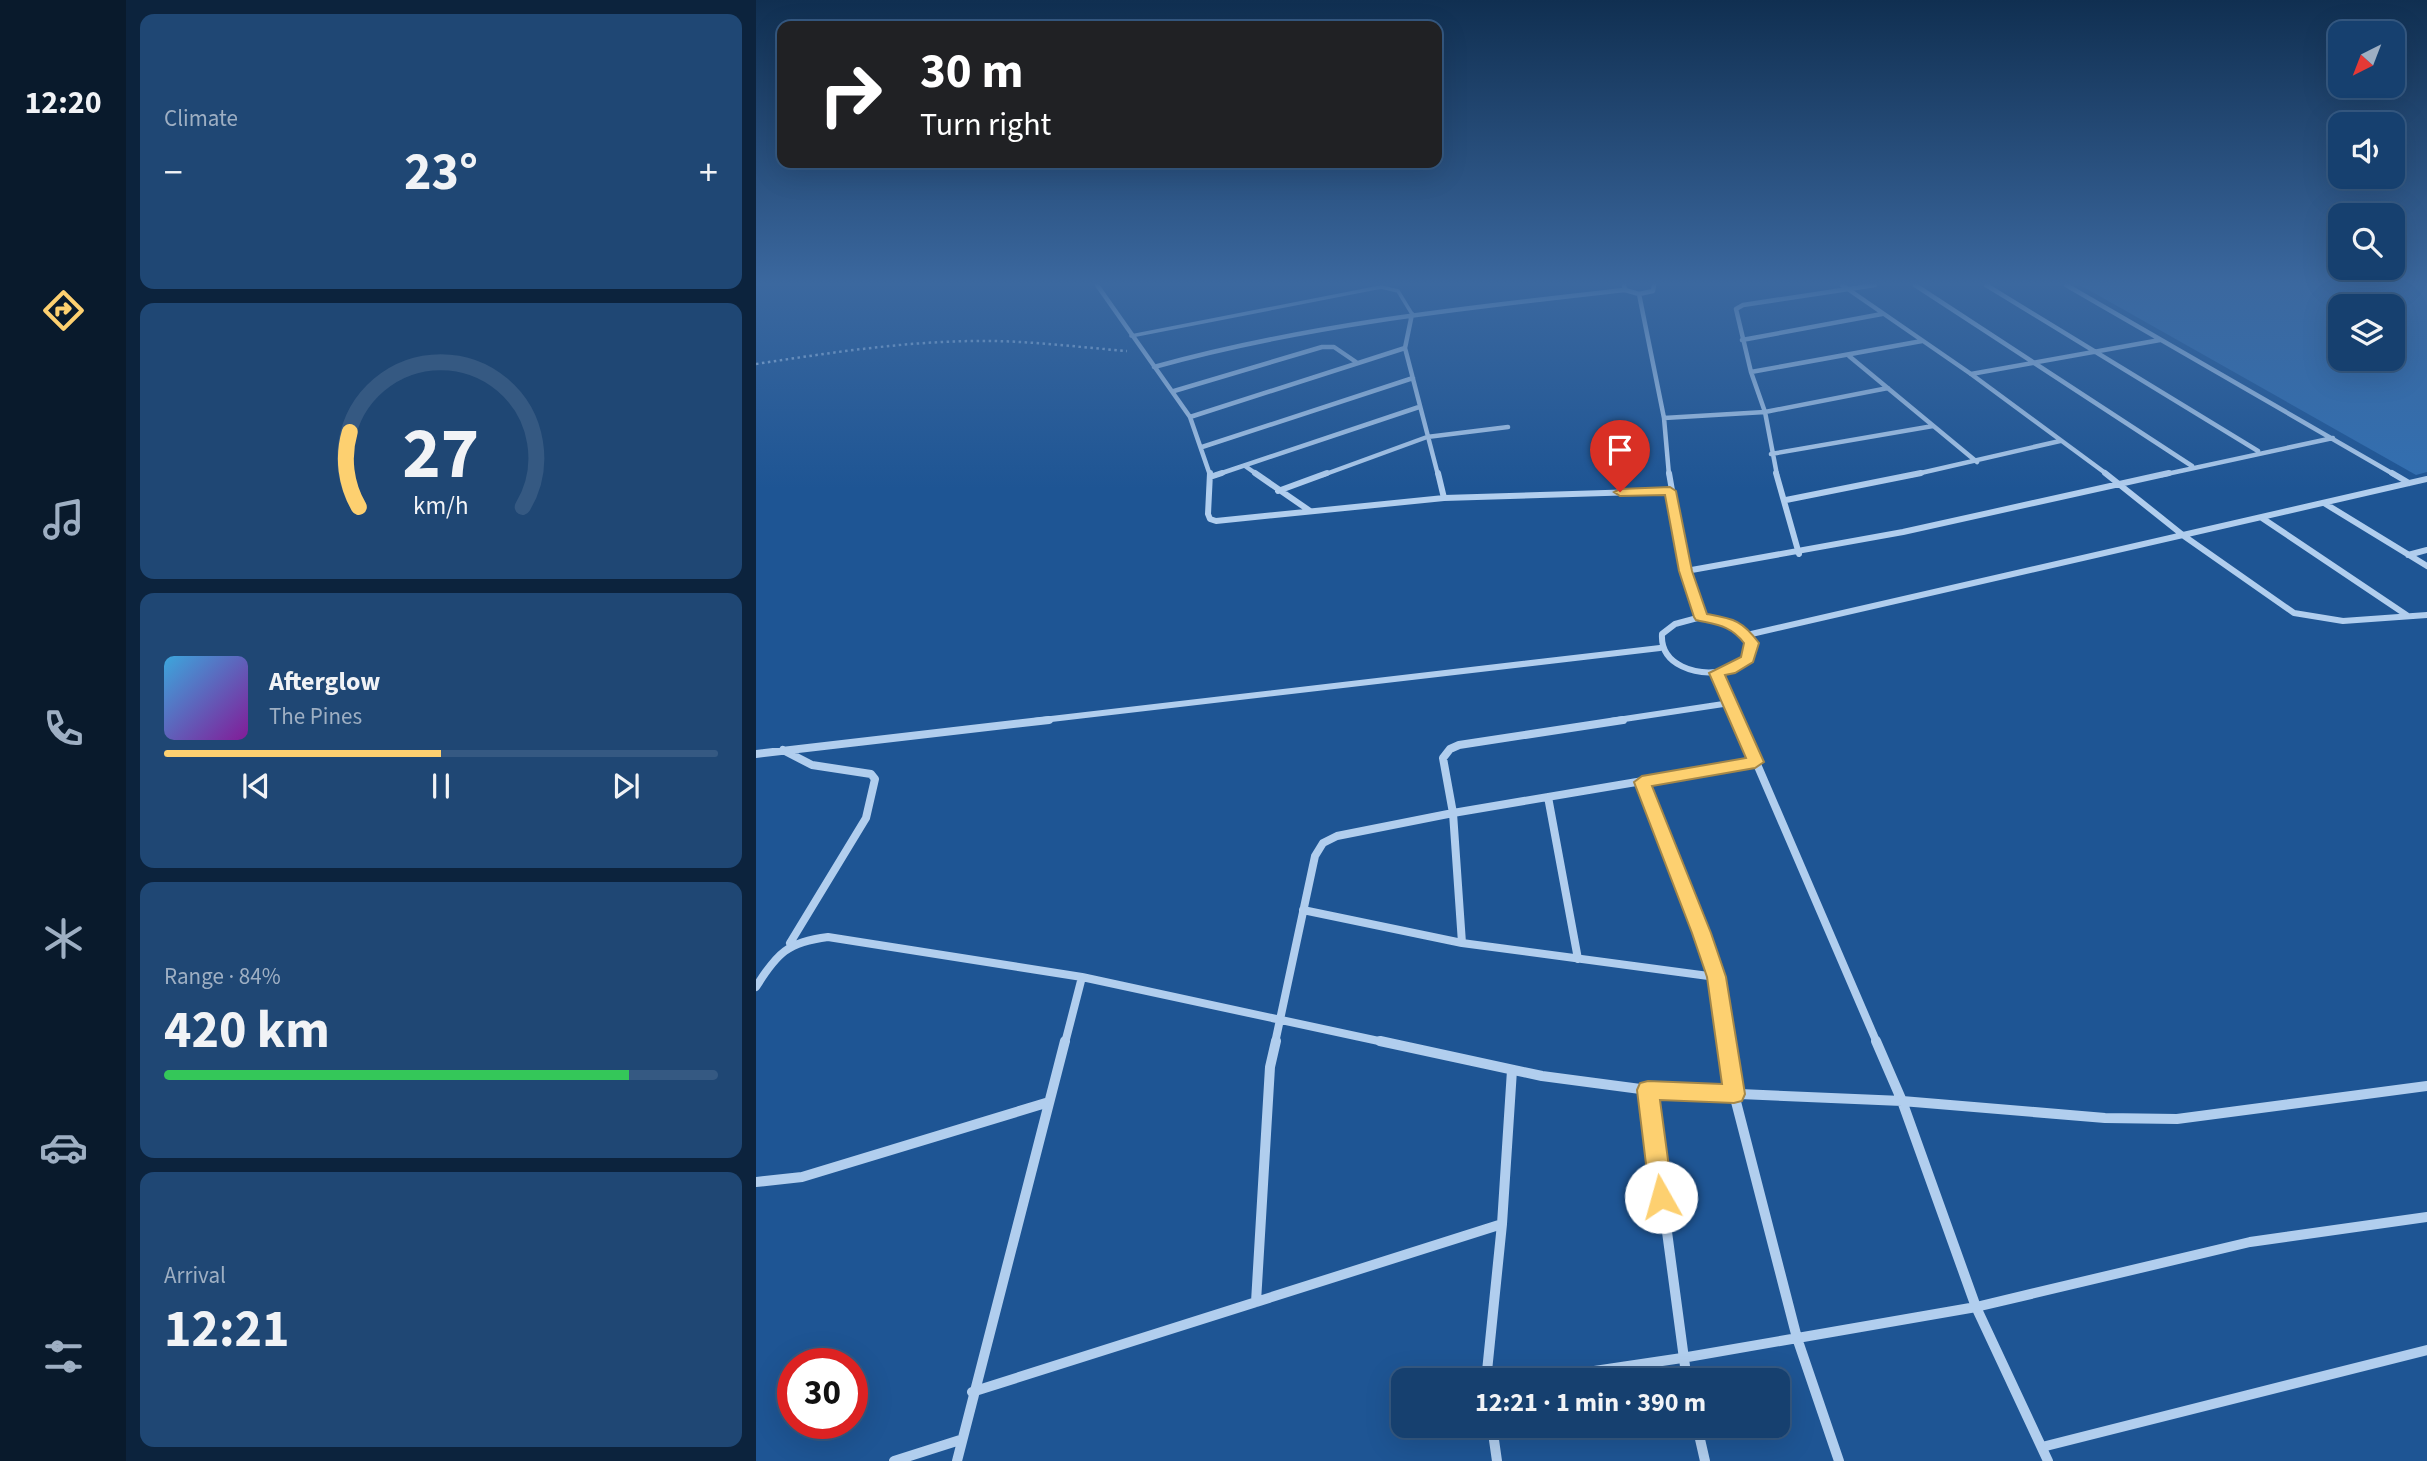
<!DOCTYPE html>
<meta charset="utf-8">
<style>
body{margin:0;font-family:"Source Sans 3",sans-serif;background:#1f4774;color:#f1f3f6;height:100vh;display:flex;flex-direction:column;font-size:26px;white-space:nowrap}
*{box-sizing:border-box;margin:0}
p{font-size:23px;color:#9eafc3}
.icon{flex:none;width:38px;height:38px;fill:none;stroke:currentColor;stroke-width:2;stroke-linecap:round;stroke-linejoin:round}
.map{position:relative;flex:1;overflow:hidden}
.side{display:flex;flex-direction:column;gap:14px;padding:14px;background:#0c233d;width:630px}
.side>*{flex:none}
.guide{position:absolute;left:21px;top:21px;width:665px;height:147px;border-radius:14px;box-shadow:0 7px 28px #0002,0 0 0 2px #355982;background:#202124;color:#fff;overflow:hidden}
.needle{width:46px;rotate:222deg}
.fabs{position:absolute;left:1572px;top:21px;display:grid;gap:14px}
.fabs a{display:grid;place-items:center;width:77px;height:77px;border-radius:14px;background:#16406f;box-shadow:0 7px 28px #0002,0 0 0 2px #355982;font-size:35px}
.speed{position:absolute;left:21px;top:1348px;display:flex;gap:14px;font-size:35px;font-weight:700;text-align:center}
.speed>*{display:grid;place-content:center;width:91px;height:91px;border-radius:50%;background:#16406f;box-shadow:0 7px 28px #0002,0 0 0 2px #355982;line-height:1}
.speed .limit{border:10px solid #d22;background:#fff;color:#111}
.pin{position:absolute;display:grid;place-items:center;width:60px;height:60px;color:#fff;margin:-72px -30px;border-radius:50% 50% 50% 0;rotate:-45deg;box-shadow:0 0 7px #0007}
.pin .icon{rotate:45deg}
.me{position:absolute;width:77px;margin:-38px;rotate:353deg;stroke-linejoin:round;filter:drop-shadow(0 0 5px #0008)}
.turn{display:flex;align-items:center;gap:24px;height:147px;padding:0 28px;font-size:32px}
.turn .icon{width:91px;height:91px;stroke-width:2.5}
.turn b{display:block;font-size:49px;line-height:60px}
.big{font-size:52px;font-weight:700;line-height:1.1}
.side .card{flex:1;display:flex;flex-direction:column;justify-content:center;gap:10px;min-width:0;padding:0 24px;border-radius:14px;background:#1f4774}
.side .dial{align-items:center;gap:0}
.dial svg{height:182px;overflow:visible;fill:none;stroke:#355982;stroke-width:7;stroke-linecap:round;text-anchor:middle}
.dial text{fill:#f1f3f6;stroke:none}
.song{display:flex;align-items:center;gap:21px}
.cover{width:84px;height:84px;border-radius:10px;background:linear-gradient(135deg,hsl(200 70% 55%),hsl(290 70% 35%))}
.played{height:7px;border-radius:4px;background:linear-gradient(90deg,#fdd070 50%,#355982 50%)}
.keys{display:flex;justify-content:space-around;direction:ltr}
.heat{display:flex;justify-content:space-between;align-items:center;font-size:38px;direction:ltr}
.charge{height:10px;border-radius:5px;background:linear-gradient(90deg,#34c759 84%,#355982 0)}
.trip{position:absolute;left:635px;top:1368px;width:399px;height:70px;border-radius:14px;background:#16406f;box-shadow:0 7px 28px #0002,0 0 0 2px #355982;font-weight:700;line-height:70px;text-align:center}
main{display:flex;flex:1;min-height:0}
.tab-bar{display:flex;flex-direction:column;width:126px;justify-content:space-around;align-items:center;background:#091a2c;color:#9eafc3}
.tab-bar .icon{width:49px;height:49px}
.tab-bar .selected{color:#fdd070}
.tab-bar b{font-size:32px;color:#f1f3f6}
.map>svg:first-child{display:block}
.green{fill:#326fb1;fill-rule:evenodd}
.lines{fill:none;stroke-linecap:round;stroke-linejoin:round}
.path{stroke:#b1ceee;stroke-width:2.5;stroke-dasharray:2.5 3.5;stroke-linecap:butt}
.service{stroke:#b1ceee;stroke-width:3.5}
.minor-far3{stroke:#b1ceee;stroke-width:4.5}
.minor-far2{stroke:#b1ceee;stroke-width:6}
.minor-far1{stroke:#b1ceee;stroke-width:8}
.minor{stroke:#b1ceee;stroke-width:10}
.route{fill:#fdd070;stroke:#a48749;stroke-width:2}
</style>
<main>
<nav class="tab-bar">
<b>12:20</b>
<svg class="icon selected" aria-label="directions" viewBox="0 0 24 24"><path d="M12 3l9 9-9 9-9-9zM9 14v-3h6M13 9l2 2-2 2"/></svg>
<svg class="icon" aria-label="music" viewBox="0 0 24 24"><path d="M9 18V5l10-2v13"/><circle cx="6" cy="18" r="3"/><circle cx="16" cy="16" r="3"/></svg>
<svg class="icon" aria-label="phone" viewBox="0 0 24 24"><path d="M5 4h4l2 5-3 2q2 4 5 5l2-3 5 2v4C11 20 4 13 5 4z"/></svg>
<svg class="icon" aria-label="climate" viewBox="0 0 24 24"><path d="M12 3v18M4 7l16 10M4 17L20 7"/></svg>
<svg class="icon" aria-label="car" viewBox="0 0 24 24"><path d="M5 17H2v-5l4-1 3-4h7l3 4 3 1v5h-3M9 17h6M6 11h13"/><circle cx="7" cy="17" r="2"/><circle cx="17" cy="17" r="2"/></svg>
<svg class="icon" aria-label="filters" viewBox="0 0 24 24"><path d="M4 7h16M4 17h16"/><circle cx="9" cy="7" r="2"/><circle cx="15" cy="17" r="2"/></svg>
</nav>
<section class="side">
<div class="card"><p>Climate</p>
<div class="heat"><a>−</a><b class="big">23°</b><a>+</a></div>
</div>
<div class="card dial"><svg viewBox="0 0 100 80">
<path d="M14 69A42 42 0 1 1 86 69"/>
<path d="M14 69A42 42 0 0 1 10 36" stroke="#fdd070"/>
<text x="50" y="56" font-size="32" font-weight="700">27</text>
<text x="50" y="72" font-size="11">km/h</text>
</svg></div>
<div class="card">
<div class="song"><i class="cover"></i><div><b>Afterglow</b><p>The Pines</p></div></div>
<div class="played"></div>
<div class="keys"><svg class="icon" aria-label="previous" viewBox="0 0 24 24"><path d="M18 5L8 12l10 7zM5 5v14"/></svg><svg class="icon" aria-label="pause" viewBox="0 0 24 24"><path d="M8 5v14M16 5v14"/></svg><svg class="icon" aria-label="next" viewBox="0 0 24 24"><path d="M6 5l10 7-10 7zM19 5v14"/></svg></div>
</div>
<div class="card"><p>Range · 84%</p><b class="big">420 km</b><div class="charge"></div></div>
<div class="card"><p>Arrival</p><b class="big">12:21</b></div>
</section>
<div class="map">
<svg width="1671" height="1461" viewBox="0 0 1671 1461">
<rect width="100%" height="100%" fill="#1e5594"/>
<path class="green" d="M1324,285H1671V472L1660,475ZM1584,306H1636V359H1584Z"/>
<g class="lines">
<path class="path" d="M0,364C72,353 144,342 217,341C269,340 320,347 371,351"/>
<path class="service" d="M375,336L625,287L642,291L656,314"/>
<path class="minor-far3" d="M341,285L434,417L454,475
M868,285L869,290L883,294L897,291L898,285
M1086,285L1215,374L1352,475
M1159,285L1436,466
M1230,285L1502,451
M1310,285L1639,475
M883,294L908,418L913,475
M656,314L649,348L682,475
M986,340L1126,314
M1093,356L1221,462
M398,367C553,324 710,308 869,290
M995,372L1166,341
M1215,374L1404,340
M418,391L566,347H578L600,362
M434,417L649,348
M908,418L1009,412L1132,388
M446,447L657,378
M1015,454L1177,426
M489,466L502,475
M460,475L663,407
M567,475L671,437L752,427
M1021,475L1009,412L995,372L980,309L987,305L1119,285
M1156,475L1304,441
M1406,475L1577,438"/>
<path class="minor-far2" d="M454,473L452,514L454,519L460,521L688,498L914,491
M499,473L554,511
M682,473L688,498
M913,473L930,571L945,617
M1020,473L1043,554
M1349,473L1428,536L1538,613L1587,621L1671,615
M1636,473L1653,483
M454,477L466,473
M522,491L571,473
M1030,500L1165,473
M1568,503L1671,566
M1506,518L1652,616
M1652,555L1671,550
M930,571L1147,532L1413,473
M945,617C966,619 983,624 995,643L992,659C984,663 976,669 967,671C941,676 904,666 906,634L919,624Z
M991,635L1671,479
M961,672L982,721
M278,721L904,648
M855,721L974,703"/>
<path class="minor-far1" d="M982,720L1121,1043
M27,750L56,765L115,774L119,779L110,818L34,943
M0,754L293,720
M886,782L946,933L960,977L970,1043
M792,797L822,959
M547,910L706,943L960,977
M706,943L697,813L687,758L694,749L703,745L867,720
M0,987C21,953 32,942 72,937L326,977L632,1043
M309,1043L326,977
M519,1043L559,856L567,843L581,836L697,813L999,762"/>
<path class="minor" d="M624,1041L786,1076L892,1090L1146,1101L1349,1118L1421,1119L1671,1086
M970,1041L978,1094L1041,1338L1083,1461
M1120,1041L1146,1101L1220,1307L1292,1461
M892,1090L931,1381
M0,1182L46,1177L293,1102
M500,1302L514,1067L520,1041
M730,1381L746,1224L756,1070
M771,1381L926,1358L1220,1307L1494,1242L1671,1217
M216,1392L746,1224
M736,1426L741,1461
M941,1426L949,1461
M1286,1447L1671,1350
M138,1461L204,1440
M201,1461L309,1041"/>
</g>
<linearGradient id="sky" x2="0" y2="1"><stop stop-color="#102f51"/><stop offset="0.58" stop-color="#3b689f"/><stop offset="1" stop-color="#3b689f" stop-opacity="0"/></linearGradient>
<rect width="1671" height="489" fill="url(#sky)"/>
<path class="route" d="M914,487L920,491L936,571L951,614C978,619 986,620 1003,643L997,662L979,673L969,675L1008,762L999,768L896,786L955,933L970,977L989,1094L986,1101L978,1103L904,1100L917,1197L913,1205L905,1208L897,1205L894,1197L881,1090L884,1083L892,1081L966,1084L951,977L936,933L878,782L886,776L990,758L953,673L985,657L988,643C974,625 961,625 940,620L938,617L923,571L909,495L864,496L858,492L864,489Z"/>
</svg>
<div class="fabs">
<a><svg class="needle" viewBox="-14 -14 28 28"><path d="M0-13l5 13h-10z" fill="#e53935"/><path d="M0 13l5-13h-10z" fill="#9eafc3"/></svg></a>
<a><svg class="icon" aria-label="sound" viewBox="0 0 24 24"><path d="M4 9h4l5-4v14l-5-4H4zM17 9q2 3 0 6"/></svg></a>
<a><svg class="icon" aria-label="search" viewBox="0 0 24 24"><circle cx="10" cy="10" r="6"/><path d="M15 15l6 6"/></svg></a>
<a><svg class="icon" aria-label="layers" viewBox="0 0 24 24"><path d="M12 4l9 5-9 5-9-5zM3 14l9 5 9-5"/></svg></a>
</div>
<div class="speed"><div class="limit">30</div></div>
<div class="pin" style="left:864px;top:492px;background:#d93025"><svg class="icon" aria-label="arrive" viewBox="0 0 24 24"><path d="M6 21V4h12l-3 4 3 4H6"/></svg></div>
<svg class="me" style="left:905px;top:1197px" viewBox="-20 -20 40 40"><circle r="19" fill="#fff"/><path d="M0-13L10 11 0 6-10 11z" fill="#fdd070"/></svg>
<div class="trip">12:21 · 1 min · 390 m</div>
<div class="guide">
<div class="turn"><svg class="icon" aria-label="right" viewBox="0 0 24 24"><path d="M7 20v-9h11M14 6l5 5-5 5"/></svg><div><b>30 m</b>Turn right</div></div>
</div>
</div>
</main>
